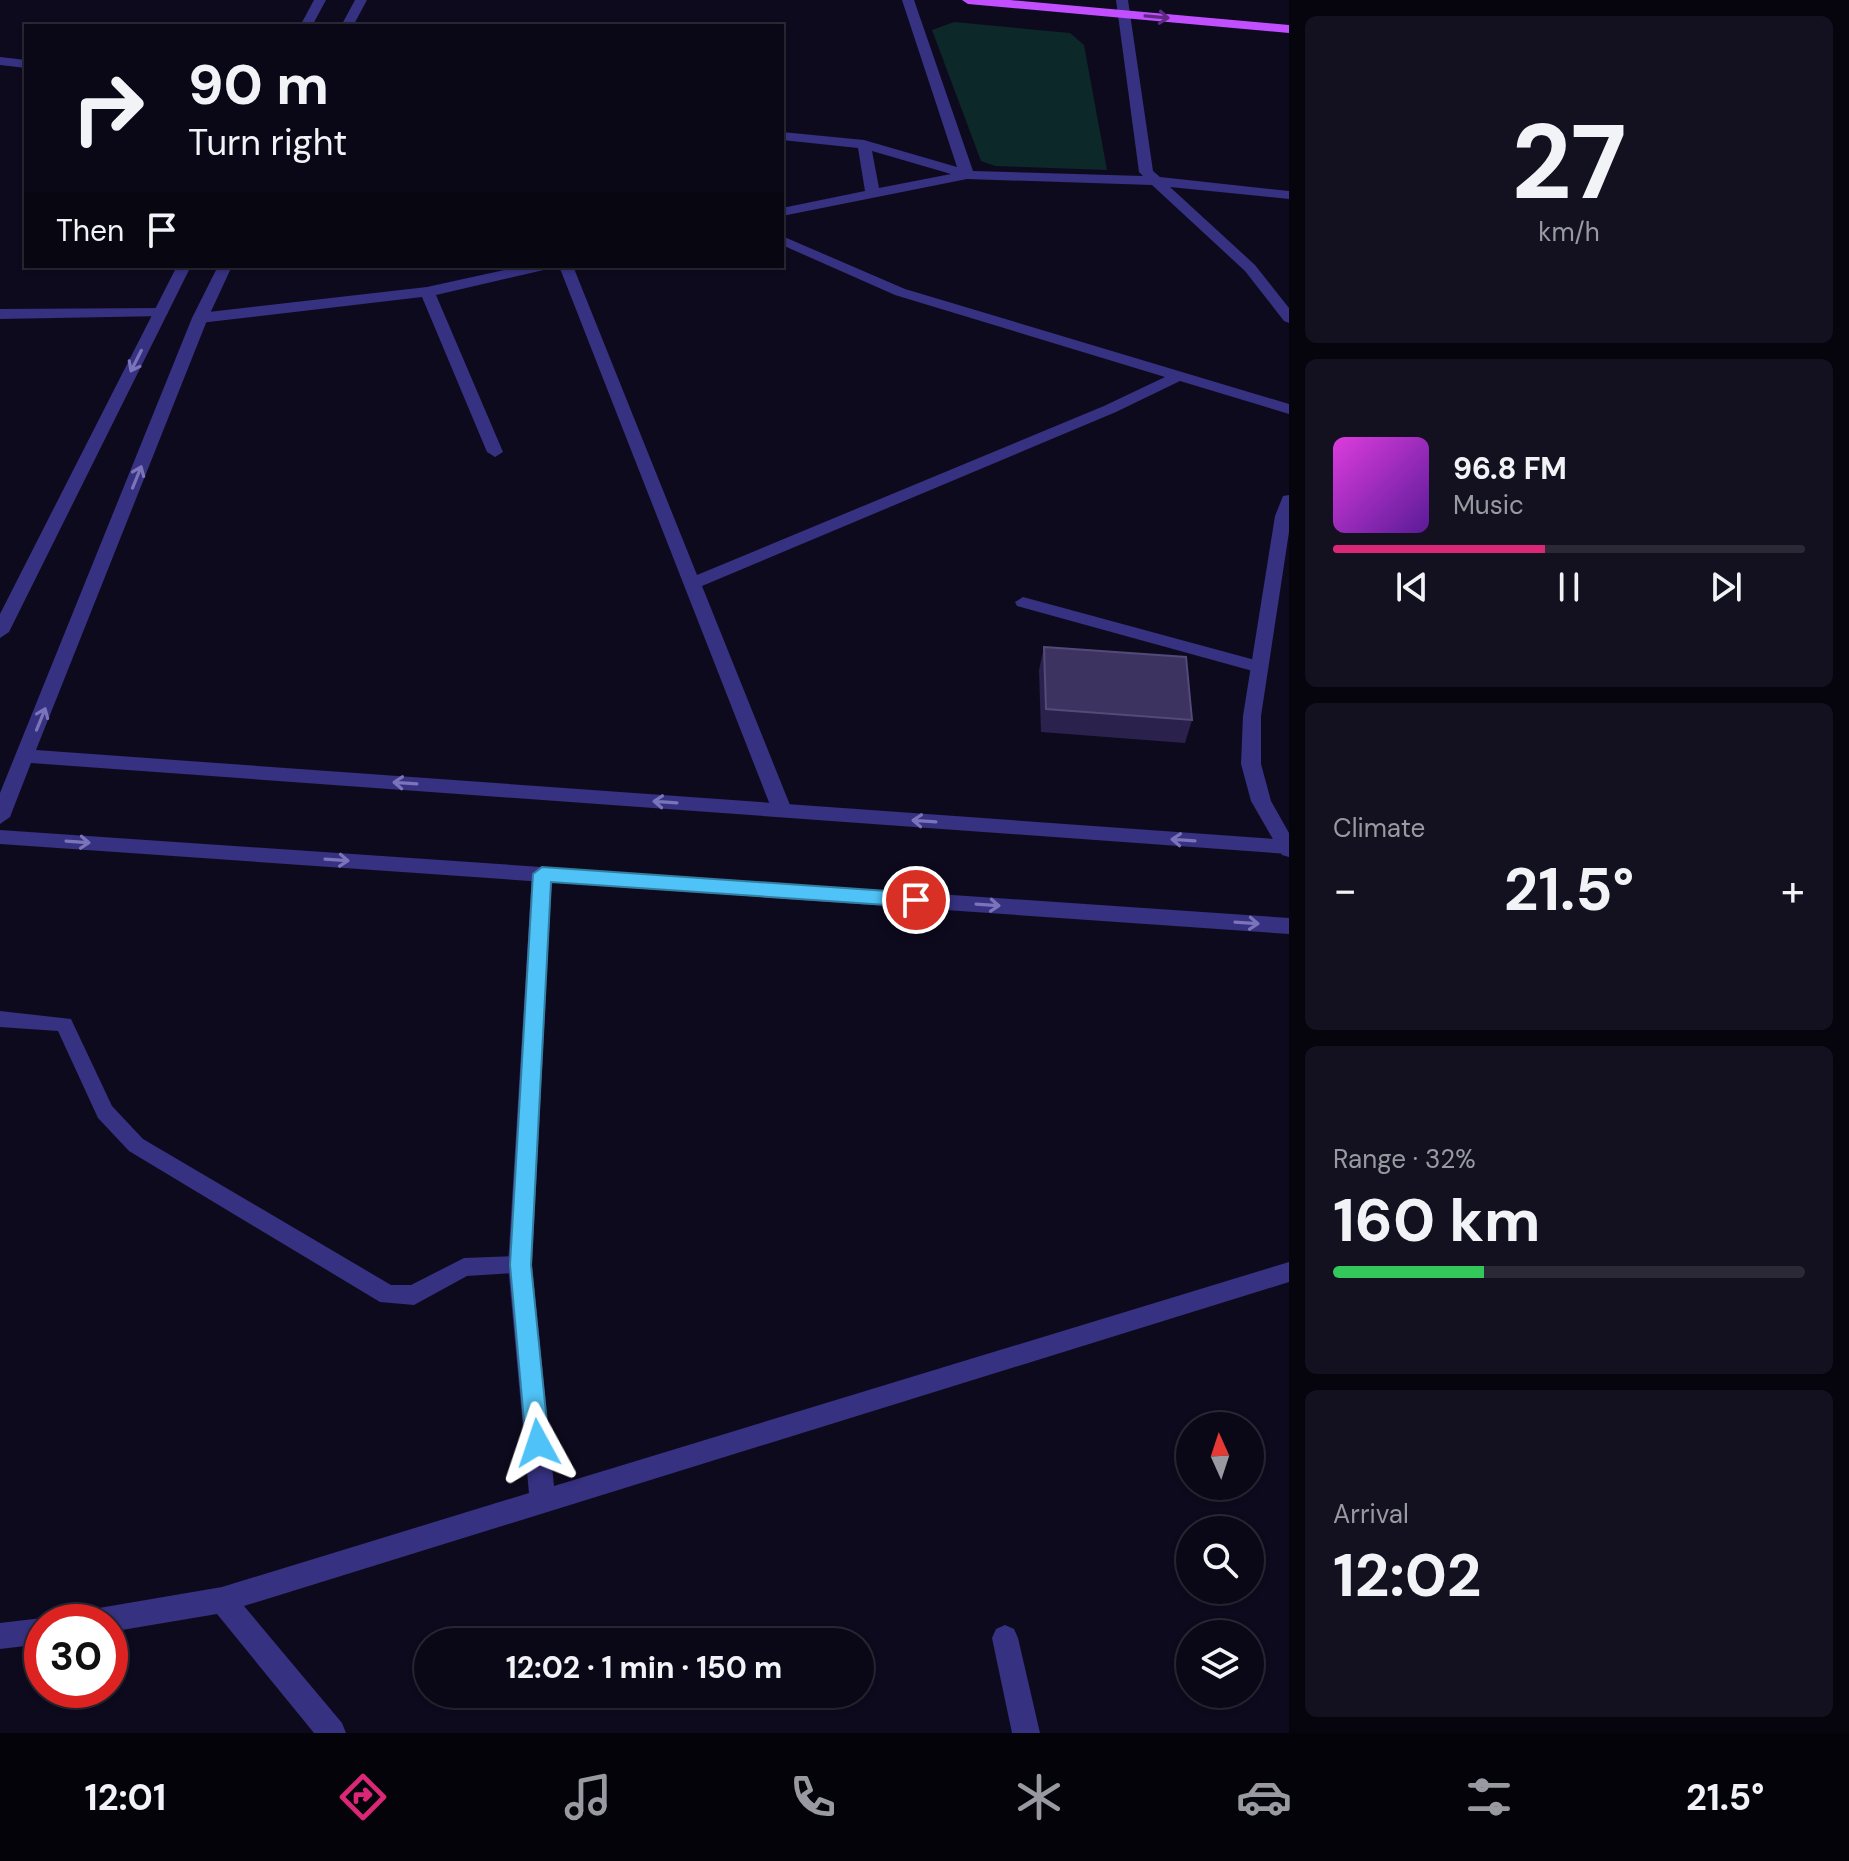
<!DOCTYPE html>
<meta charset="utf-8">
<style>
body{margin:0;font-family:"DM Sans",sans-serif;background:#13111f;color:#f1f3f6;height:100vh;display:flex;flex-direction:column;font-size:30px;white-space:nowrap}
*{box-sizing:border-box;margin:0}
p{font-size:26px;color:#999aa1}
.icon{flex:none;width:44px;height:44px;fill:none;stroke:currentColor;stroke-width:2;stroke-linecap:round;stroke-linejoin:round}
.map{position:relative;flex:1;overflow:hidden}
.panel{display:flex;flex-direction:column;gap:16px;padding:16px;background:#06040c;width:560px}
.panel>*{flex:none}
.banner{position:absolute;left:24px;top:24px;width:760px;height:244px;border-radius:0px;box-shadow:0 2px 6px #0004,0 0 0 2px #2a2935;background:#0a0816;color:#f1f3f6;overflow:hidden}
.needle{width:52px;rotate:357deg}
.buttons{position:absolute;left:1176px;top:1412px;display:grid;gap:16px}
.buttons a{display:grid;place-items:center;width:88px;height:88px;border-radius:50%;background:#0a0816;box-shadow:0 2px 6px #0004,0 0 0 2px #2a2935;font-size:40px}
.speed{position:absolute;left:24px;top:1604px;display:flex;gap:16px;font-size:40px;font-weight:700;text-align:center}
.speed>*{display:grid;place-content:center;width:104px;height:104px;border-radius:50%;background:#0a0816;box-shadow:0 2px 6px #0004,0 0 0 2px #2a2935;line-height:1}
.speed .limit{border:12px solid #d22;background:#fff;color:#111}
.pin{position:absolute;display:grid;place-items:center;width:68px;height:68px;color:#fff;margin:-34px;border:4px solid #fff;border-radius:50%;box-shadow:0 2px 8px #0007}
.me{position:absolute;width:88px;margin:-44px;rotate:355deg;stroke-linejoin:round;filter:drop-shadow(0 0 6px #0008)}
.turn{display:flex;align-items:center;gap:28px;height:168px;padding:0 32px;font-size:36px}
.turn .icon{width:104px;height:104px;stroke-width:2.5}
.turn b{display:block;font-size:56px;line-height:68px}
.then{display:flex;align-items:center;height:76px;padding:0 32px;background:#0003;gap:16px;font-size:30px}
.big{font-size:60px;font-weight:700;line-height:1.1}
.panel .tile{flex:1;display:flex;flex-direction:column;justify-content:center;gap:12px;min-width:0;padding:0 28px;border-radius:12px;background:#13111f}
.panel .dial{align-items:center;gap:0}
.dial b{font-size:104px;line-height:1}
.song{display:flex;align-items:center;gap:24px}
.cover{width:96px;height:96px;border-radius:12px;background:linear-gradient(135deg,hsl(300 70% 55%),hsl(270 70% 35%))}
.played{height:8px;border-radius:4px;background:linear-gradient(90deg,#db2777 45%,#2a2935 45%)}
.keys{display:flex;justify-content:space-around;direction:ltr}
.heat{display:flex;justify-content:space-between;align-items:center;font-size:44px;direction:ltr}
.charge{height:12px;border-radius:6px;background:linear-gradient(90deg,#34c759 32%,#2a2935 0)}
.trip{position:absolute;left:414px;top:1628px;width:460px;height:80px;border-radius:40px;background:#0a0816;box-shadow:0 2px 6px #0004,0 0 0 2px #2a2935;font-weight:700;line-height:80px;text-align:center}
.dock{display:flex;height:128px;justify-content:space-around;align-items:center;background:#040309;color:#999aa1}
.dock .icon{width:56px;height:56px}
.dock .current{color:#db2777}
.dock b{font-size:36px;color:#f1f3f6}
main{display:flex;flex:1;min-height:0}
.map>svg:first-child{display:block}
.green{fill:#0d2828}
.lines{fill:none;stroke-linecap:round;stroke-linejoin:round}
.service{fill:#363181;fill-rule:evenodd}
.minor{fill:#363181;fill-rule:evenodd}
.tertiary{fill:#363181;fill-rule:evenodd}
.primary{fill:#c14eff;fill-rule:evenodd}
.wall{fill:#2b214d}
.building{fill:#3d3360;stroke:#544a79;stroke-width:2}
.oneway{stroke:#5f2983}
.oneway2{stroke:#7b74ba}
.route{fill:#4fc3f7;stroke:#337fa1;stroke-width:2}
</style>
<main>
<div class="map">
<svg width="1289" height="1733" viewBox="0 0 1289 1733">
<rect width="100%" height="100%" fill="#0e0a1e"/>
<path class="green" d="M954,22L1070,33L1084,45L1107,170L995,166L981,161L932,30Z"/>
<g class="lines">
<path class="service" d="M1023,597L1266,663L1268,667L1260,673L1017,606L1015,602Z
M0,1011L71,1019L112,1106L143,1139L391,1285H411L464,1258L520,1256L527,1258L531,1265L527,1272L467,1276L414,1305L380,1302L129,1151L98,1118L58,1031L0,1027Z"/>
<path class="minor" d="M902,0H914L973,171L1143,176L1139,172L1116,0H1128L1153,171L1160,177L1289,191V199L1170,187L1255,265L1289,308V323L1284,321L1245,271L1152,185L967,179L782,216V208L865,191L858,148L782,140V132L864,140L957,167ZM872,151L951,174L879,188Z
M0,57L26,60V68L0,65Z
M782,236L905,289L1289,404V414L1180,381L1116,412L702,586L792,810L782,817L772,810L559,266H573L697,575L1104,406L1165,377L895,295L782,245Z
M523,266H550L548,269L436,295L503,452L495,457L487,452L422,297L200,323L192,318L200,313L427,287Z
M160,308L168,313L165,316L0,319V309Z
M1289,495V532L1261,716V764L1271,801L1289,833V857L1282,855L1251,801L1241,764L1243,716L1275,516L1283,496Z
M542,866L549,869L552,874L532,1265L554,1486L1289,1262V1282L244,1606L342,1723L346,1733H314L217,1614L110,1632V1622H80L84,1613L93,1609L222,1587L529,1493L508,1265L532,874L535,869Z
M42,1618L52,1622H42V1644L0,1649V1623Z
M1005,1625L1014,1629L1018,1638L1040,1733H1012L992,1638L996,1629Z"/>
<path class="tertiary" d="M314,0H326L312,26H300Z
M355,0H367L353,26H341Z
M177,266H191L9,632L0,638V614Z
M218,266H232L208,318L36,750L1289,840V854L31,763L10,817L0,824V793L192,318Z
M0,830L1289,918V934L0,844Z"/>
<path class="primary" d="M962,0H1010L1289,25V33L968,4Z"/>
</g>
<path class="wall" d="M1044,647L1192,720L1185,743L1041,732L1039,670Z"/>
<path class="building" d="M1044,647L1186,657L1192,720L1046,709Z"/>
<defs><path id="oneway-shaft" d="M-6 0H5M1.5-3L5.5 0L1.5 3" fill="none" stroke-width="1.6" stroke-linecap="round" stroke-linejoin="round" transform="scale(2)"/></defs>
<use class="oneway" href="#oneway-shaft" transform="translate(1157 17) rotate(5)"/>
<g class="oneway2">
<use href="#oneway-shaft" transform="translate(136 361) rotate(117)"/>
<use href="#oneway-shaft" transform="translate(137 477) rotate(-68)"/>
<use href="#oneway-shaft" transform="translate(41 719) rotate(-68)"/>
<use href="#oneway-shaft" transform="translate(405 783) rotate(-176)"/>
<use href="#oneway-shaft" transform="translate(665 802) rotate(-176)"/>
<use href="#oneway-shaft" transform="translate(924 821) rotate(-176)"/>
<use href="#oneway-shaft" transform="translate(1183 840) rotate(-176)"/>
<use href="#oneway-shaft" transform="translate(78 842) rotate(4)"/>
<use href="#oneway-shaft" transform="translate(337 860) rotate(4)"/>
<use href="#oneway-shaft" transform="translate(988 905) rotate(4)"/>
<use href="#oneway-shaft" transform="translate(1247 923) rotate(4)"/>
</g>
<path class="route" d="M542,867L916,893L925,900L916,907L551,882L531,1265L549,1443L546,1450L538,1453L530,1450L526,1443L510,1265L533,874Z"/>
</svg>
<div class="buttons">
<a><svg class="needle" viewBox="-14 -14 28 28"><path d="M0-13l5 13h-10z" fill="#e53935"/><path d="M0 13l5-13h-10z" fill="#999aa1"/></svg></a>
<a><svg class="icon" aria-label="search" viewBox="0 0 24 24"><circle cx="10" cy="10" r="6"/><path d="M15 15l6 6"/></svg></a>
<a><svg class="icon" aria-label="layers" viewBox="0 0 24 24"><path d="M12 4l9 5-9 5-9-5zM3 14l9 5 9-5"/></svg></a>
</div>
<div class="speed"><div class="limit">30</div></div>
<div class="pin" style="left:916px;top:900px;background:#d93025"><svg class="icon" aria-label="arrive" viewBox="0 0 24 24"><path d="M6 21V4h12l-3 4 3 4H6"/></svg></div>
<svg class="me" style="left:538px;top:1443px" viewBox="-20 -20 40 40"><path d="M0-17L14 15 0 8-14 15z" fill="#4fc3f7" stroke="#fff" stroke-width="4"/></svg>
<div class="trip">12:02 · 1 min · 150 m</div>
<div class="banner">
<div class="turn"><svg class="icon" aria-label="right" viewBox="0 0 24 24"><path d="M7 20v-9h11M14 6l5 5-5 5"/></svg><div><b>90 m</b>Turn right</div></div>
<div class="then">Then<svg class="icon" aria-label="arrive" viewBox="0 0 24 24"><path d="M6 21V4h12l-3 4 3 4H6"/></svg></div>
</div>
</div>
<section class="panel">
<div class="tile dial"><b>27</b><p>km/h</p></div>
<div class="tile">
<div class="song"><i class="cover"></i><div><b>96.8 FM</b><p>Music</p></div></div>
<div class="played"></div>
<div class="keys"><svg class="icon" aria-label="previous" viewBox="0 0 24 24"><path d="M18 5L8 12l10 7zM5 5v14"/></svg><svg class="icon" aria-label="pause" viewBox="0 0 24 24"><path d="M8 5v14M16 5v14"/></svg><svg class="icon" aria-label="next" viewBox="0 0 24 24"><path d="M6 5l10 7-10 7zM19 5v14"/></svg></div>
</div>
<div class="tile"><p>Climate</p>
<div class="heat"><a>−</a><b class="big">21.5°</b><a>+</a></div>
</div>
<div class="tile"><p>Range · 32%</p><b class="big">160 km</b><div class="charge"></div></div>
<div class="tile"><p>Arrival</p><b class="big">12:02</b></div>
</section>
</main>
<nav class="dock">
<b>12:01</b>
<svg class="icon current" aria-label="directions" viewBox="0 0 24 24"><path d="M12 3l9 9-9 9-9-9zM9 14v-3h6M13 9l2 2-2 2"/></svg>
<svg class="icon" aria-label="music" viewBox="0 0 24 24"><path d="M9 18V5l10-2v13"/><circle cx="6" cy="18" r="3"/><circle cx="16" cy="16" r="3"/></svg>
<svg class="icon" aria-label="phone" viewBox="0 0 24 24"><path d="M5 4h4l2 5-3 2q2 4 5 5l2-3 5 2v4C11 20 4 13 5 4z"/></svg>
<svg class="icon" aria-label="climate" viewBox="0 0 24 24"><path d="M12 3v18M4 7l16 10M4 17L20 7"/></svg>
<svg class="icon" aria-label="car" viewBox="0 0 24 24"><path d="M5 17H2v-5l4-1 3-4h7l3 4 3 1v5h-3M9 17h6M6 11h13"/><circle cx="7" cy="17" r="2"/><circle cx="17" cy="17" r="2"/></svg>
<svg class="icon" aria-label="filters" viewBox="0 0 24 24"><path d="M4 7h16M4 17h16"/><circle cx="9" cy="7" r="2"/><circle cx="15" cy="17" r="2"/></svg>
<b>21.5°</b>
</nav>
